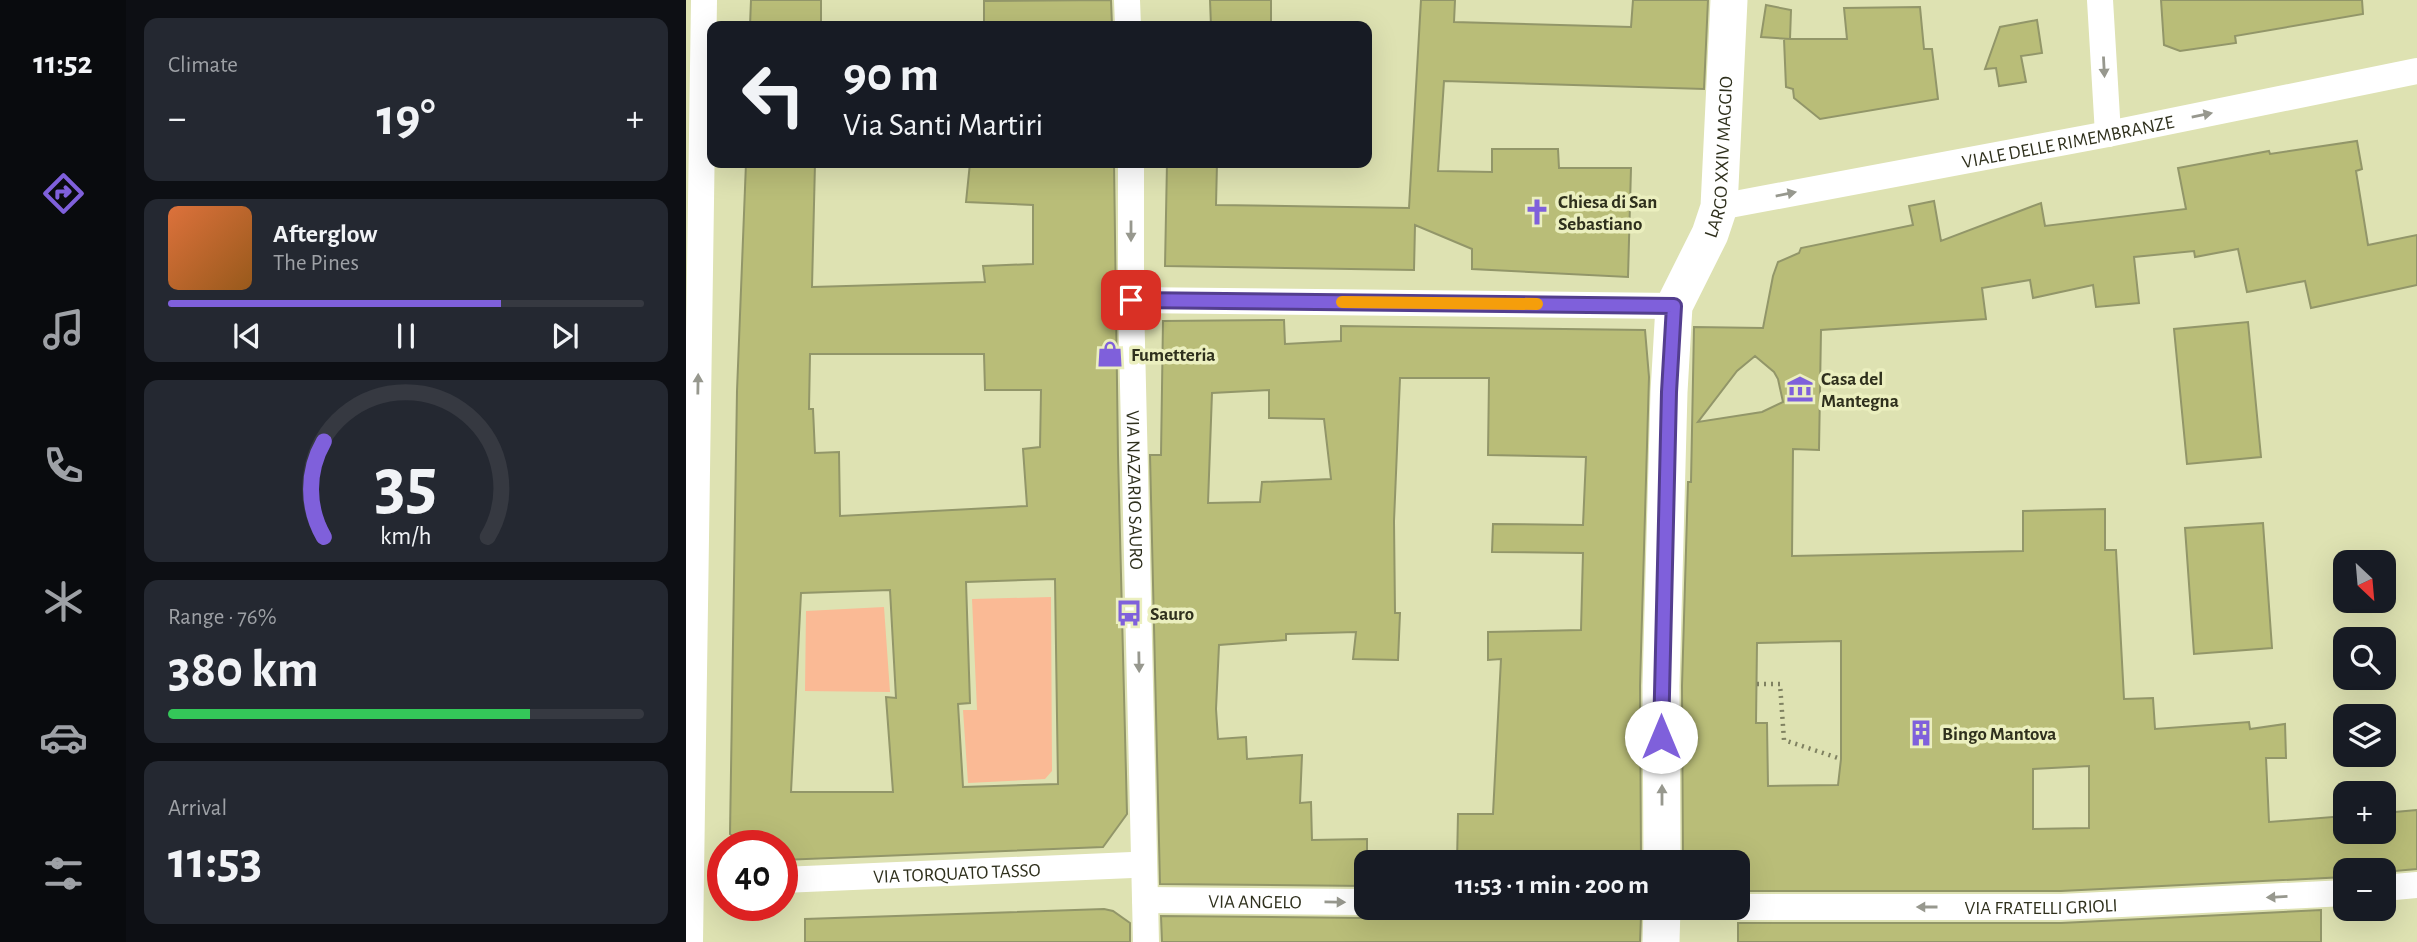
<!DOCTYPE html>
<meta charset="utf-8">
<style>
body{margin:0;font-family:"Alegreya Sans",sans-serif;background:#242831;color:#f1f3f6;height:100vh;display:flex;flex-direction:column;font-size:26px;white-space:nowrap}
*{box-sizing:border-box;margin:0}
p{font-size:23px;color:#9ea1a6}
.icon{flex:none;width:38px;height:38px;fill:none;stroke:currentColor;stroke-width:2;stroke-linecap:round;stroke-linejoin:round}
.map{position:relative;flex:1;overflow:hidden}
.drawer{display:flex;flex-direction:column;gap:18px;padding:18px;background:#0d0f14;width:560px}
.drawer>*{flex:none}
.hud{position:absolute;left:21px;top:21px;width:665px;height:147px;border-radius:14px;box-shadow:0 7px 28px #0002;background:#171b24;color:#f1f3f6;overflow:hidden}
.needle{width:46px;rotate:154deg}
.fabs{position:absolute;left:1647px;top:550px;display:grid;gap:14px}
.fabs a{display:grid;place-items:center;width:63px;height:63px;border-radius:14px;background:#171b24;box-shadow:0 7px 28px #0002;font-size:35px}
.speed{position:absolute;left:21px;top:830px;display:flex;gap:14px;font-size:35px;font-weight:700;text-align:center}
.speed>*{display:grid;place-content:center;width:91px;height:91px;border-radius:50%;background:#171b24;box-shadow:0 7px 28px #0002;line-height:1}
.speed .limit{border:10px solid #d22;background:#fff;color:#111}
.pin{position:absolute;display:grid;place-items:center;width:60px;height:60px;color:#fff;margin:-30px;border-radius:14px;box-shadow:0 4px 10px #0006}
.me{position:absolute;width:77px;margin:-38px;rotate:0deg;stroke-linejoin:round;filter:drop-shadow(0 0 5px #0008)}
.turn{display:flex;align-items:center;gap:24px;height:147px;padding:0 21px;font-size:32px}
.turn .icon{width:91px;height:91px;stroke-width:2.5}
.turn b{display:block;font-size:49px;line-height:60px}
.big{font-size:52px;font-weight:700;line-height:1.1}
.drawer .widget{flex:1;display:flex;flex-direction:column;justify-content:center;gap:10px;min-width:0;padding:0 24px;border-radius:14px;background:#242831}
.drawer .dial{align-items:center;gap:0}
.dial svg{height:182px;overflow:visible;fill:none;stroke:#363941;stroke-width:7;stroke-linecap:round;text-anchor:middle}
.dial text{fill:#f1f3f6;stroke:none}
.song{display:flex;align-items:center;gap:21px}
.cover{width:84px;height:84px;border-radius:10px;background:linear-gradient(135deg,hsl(20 70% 55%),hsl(30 70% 35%))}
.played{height:7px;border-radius:4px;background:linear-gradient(90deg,#7f60db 70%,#363941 70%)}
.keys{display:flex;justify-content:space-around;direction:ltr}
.heat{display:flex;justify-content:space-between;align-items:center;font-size:38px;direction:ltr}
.charge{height:10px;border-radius:5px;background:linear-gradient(90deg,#34c759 76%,#363941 0)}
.trip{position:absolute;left:668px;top:850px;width:396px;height:70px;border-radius:14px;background:#171b24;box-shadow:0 7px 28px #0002;font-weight:700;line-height:70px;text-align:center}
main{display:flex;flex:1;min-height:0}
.menu{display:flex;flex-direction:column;width:126px;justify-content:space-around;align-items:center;background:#090b0e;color:#9ea1a6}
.menu .icon{width:49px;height:49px}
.menu .selected{color:#7f60db}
.menu b{font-size:32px;color:#f1f3f6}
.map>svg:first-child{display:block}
.green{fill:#faba95}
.building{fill:#b9bd78;stroke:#929669;stroke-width:2;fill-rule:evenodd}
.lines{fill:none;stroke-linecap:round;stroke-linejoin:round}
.path{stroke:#7f8161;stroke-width:4.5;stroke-dasharray:2 5;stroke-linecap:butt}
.street{stroke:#fff;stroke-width:26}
.secondary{stroke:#fff;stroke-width:37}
.oneway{fill:#97988e}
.route-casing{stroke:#533e8e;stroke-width:18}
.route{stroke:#7f60db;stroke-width:12}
.slow{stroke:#f59e0b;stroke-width:12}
.labels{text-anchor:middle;stroke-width:7;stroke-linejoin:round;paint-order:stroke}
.street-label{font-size:19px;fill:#2f301d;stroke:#ebefbf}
.poi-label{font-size:19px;font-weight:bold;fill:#2f301d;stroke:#ebefbf;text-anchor:start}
</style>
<main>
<nav class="menu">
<b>11:52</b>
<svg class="icon selected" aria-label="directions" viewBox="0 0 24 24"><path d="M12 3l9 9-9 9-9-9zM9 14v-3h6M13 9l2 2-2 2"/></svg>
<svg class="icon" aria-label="music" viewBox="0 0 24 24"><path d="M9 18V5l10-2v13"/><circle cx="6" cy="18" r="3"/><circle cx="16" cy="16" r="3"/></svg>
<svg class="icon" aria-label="phone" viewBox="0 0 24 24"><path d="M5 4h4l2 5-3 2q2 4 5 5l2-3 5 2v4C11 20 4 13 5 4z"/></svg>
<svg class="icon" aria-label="climate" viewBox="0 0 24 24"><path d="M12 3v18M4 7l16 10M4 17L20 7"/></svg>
<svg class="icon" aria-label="car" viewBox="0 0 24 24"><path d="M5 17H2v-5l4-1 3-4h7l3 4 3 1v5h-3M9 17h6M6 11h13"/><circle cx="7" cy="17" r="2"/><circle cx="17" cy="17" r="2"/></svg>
<svg class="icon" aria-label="filters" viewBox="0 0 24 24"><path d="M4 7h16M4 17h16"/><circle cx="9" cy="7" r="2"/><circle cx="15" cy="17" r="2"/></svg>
</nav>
<section class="drawer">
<div class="widget"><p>Climate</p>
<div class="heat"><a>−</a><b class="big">19°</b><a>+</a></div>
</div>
<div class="widget">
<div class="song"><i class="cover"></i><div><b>Afterglow</b><p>The Pines</p></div></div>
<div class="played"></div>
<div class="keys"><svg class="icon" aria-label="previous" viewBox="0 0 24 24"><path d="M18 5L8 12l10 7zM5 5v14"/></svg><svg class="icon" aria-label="pause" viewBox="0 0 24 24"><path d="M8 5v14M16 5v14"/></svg><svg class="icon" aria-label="next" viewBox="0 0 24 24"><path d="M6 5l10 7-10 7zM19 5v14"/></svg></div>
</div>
<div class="widget dial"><svg viewBox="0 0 100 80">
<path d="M14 69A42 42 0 1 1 86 69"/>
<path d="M14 69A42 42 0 0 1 14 27" stroke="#7f60db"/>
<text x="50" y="56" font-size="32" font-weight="700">35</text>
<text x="50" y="72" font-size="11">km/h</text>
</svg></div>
<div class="widget"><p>Range · 76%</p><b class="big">380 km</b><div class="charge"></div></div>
<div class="widget"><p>Arrival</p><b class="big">11:53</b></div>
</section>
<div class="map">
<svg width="1731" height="942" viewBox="0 0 1731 942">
<rect width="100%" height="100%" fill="#dee2b2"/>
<path class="green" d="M365,597L366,771L359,779L282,783L277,710H291L286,599Z
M198,607L204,692L119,691L120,611Z"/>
<path class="building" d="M65,0H135V26H64Z
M425,0L426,26H298V1Z
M524,0H585V26H525Z
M735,0H769L768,22L945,27L947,0H1022L1018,89L758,81L752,171L806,172V149H872L873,168H945L942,277L786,269V249L729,225L728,270L479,266L481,163H531L530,205L723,208Z
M1475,0H1676L1677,14L1549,36L1550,43L1494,51L1478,45Z
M1080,5L1105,10L1104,39L1075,37Z
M1234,7L1238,49H1246L1252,99L1134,119L1108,98L1107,89L1100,87L1098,39H1161L1158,8Z
M1351,20L1356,53L1335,56L1340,82L1313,86L1310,68L1299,69L1314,27Z
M1671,141L1676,169L1670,171L1682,245L1731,235V285L1625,308L1619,281L1561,292L1552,249L1509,257L1508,251L1448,257L1453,303L1410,307L1407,285L1347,298L1344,280L1296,288L1300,319L1135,330L1133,450L1107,449L1106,556L1337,551V511L1419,509V550H1430L1438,699L1467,698L1469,729L1563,722L1564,729L1599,724L1600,758H1580L1583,822L1659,816V831H1698V813L1731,810V869L1698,872V870H1659V877L1375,891H1052V863H997L996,686L1002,482H1005L1008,327L1077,328L1087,276L1092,262L1113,253L1115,248L1227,225L1223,206L1248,201L1255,241L1355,203L1359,226L1500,209L1492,168L1583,151L1584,154ZM1069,356L1088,372L1092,379L1097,402L1076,412L1012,422L1051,371ZM1155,641V759L1152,785L1082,786L1081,723H1070L1071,643ZM1403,766V828L1347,829V769Z
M60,163H129L126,287L299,282L297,266L347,264V205L280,202L284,163H428L432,455L441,814L417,847L96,860V845H58L44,834L51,391ZM124,354H298L299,390H355L354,447L337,449L341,506L154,516L153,452L129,453L127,409H123ZM369,579L372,784L277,787L272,704L284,703L280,582ZM204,590L210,698L200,697L207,792H105L115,593Z
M598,320L599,344L655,341V326L959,330L963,377L954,686L955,863H771L772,814H807L815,659L802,660V632L895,630L897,553L806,552L807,524L897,525L900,457L802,455L803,378H714L708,521L709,613H714L712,660L667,659L670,632L600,634V640L533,645L530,709L532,739L560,737L561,759L616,755L614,803L625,802L626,840L681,839V886L474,884L464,455H475L477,321ZM583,390V418L638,419L645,479L576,482L574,502L522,503L526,393Z
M1562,322L1575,457L1501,464L1488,329Z
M1577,523L1586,648L1508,654L1499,528Z
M418,909L427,911L444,923V942H119V919Z
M1635,910V942H1052V923H1375Z
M692,912L792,917L955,916L954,942H476L475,916L681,918Z"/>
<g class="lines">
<path class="path" d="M1071,684H1094L1098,740L1155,759"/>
<g class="street">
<path d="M441,0L442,26"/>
<path d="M1414,0L1422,134"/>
<path id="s1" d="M445,163V300L460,942"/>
<path id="s2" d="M1033,207L1422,134L1731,71"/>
<path d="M445,300L988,306"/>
<path id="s3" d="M96,880L446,865"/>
<path d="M1698,888L1731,885"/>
<path id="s4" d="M459,900L681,902"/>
<path id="s5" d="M1052,907H1375L1659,893"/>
<path d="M4,942L18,0"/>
</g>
<g class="secondary">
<path id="s6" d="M976,863L975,686L983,392L988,306L1024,234L1033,207L1043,0"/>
<path d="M975,942L976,908"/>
</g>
</g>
<defs><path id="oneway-solid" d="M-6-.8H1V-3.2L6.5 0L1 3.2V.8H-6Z" transform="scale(1.75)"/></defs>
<g class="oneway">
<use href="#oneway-solid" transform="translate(1418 67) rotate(87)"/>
<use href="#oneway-solid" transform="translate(1516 115) rotate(-11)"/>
<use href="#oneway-solid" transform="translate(1100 194) rotate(-11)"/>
<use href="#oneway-solid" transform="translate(445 231) rotate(90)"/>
<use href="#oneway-solid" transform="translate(12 384) rotate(-89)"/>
<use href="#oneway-solid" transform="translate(453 662) rotate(89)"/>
<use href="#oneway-solid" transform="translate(976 795) rotate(-90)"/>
<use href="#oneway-solid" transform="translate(1591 897) rotate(177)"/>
<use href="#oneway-solid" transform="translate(649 902) rotate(1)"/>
<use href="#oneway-solid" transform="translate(1241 907) rotate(180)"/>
</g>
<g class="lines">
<g class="route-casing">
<path id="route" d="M445,300L988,306L983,392L975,737"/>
</g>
<use href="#route" class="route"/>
<path class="slow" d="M656,302L851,304"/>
</g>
<defs>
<g id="church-bare" transform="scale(2.1)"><path d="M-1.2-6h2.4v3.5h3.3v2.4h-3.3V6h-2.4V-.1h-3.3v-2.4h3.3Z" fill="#7f60db" stroke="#ebefbf" stroke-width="2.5" paint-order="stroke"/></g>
<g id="shop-bare" transform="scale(2.1)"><path d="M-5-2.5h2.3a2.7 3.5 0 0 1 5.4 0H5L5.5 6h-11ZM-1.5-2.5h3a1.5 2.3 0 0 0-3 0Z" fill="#7f60db" stroke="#ebefbf" stroke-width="2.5" paint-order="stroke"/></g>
<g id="museum-bare" transform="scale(2.1)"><path d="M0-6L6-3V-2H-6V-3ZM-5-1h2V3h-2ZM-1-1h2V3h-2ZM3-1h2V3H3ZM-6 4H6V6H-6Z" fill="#7f60db" stroke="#ebefbf" stroke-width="2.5" paint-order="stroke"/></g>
<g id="bus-bare" transform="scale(2.1)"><path d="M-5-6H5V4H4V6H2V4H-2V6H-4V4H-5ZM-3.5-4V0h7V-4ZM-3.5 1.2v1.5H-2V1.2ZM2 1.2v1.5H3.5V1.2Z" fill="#7f60db" stroke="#ebefbf" stroke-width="2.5" paint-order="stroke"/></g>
<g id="building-bare" transform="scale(2.1)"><path d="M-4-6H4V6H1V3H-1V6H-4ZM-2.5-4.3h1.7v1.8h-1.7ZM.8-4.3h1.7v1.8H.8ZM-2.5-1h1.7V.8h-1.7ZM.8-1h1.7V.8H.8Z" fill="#7f60db" stroke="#ebefbf" stroke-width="2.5" paint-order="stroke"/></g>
</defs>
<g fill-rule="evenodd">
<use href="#church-bare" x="851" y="212"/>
<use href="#shop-bare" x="424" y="354"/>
<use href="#museum-bare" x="1114" y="389"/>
<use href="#bus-bare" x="443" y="613"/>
<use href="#building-bare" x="1235" y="733"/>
</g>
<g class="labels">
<g class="street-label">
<text dy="7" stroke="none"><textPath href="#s2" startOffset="355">VIALE DELLE RIMEMBRANZE</textPath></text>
<text dy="7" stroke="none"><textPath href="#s6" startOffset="716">LARGO XXIV MAGGIO</textPath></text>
<text dy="7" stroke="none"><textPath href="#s1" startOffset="327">VIA NAZARIO SAURO</textPath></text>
<text dy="7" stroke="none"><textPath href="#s3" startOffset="175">VIA TORQUATO TASSO</textPath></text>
<text dy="7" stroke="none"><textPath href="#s4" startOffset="110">VIA ANGELO</textPath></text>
<text dy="7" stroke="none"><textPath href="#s5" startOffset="303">VIA FRATELLI GRIOLI</textPath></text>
</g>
<g class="poi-label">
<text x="872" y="208">Chiesa di San<tspan x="872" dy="22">Sebastiano</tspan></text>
<text x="445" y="361">Fumetteria</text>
<text x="1135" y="385">Casa del<tspan x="1135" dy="22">Mantegna</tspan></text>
<text x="464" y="620">Sauro</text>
<text x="1256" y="740">Bingo Mantova</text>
</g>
</g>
</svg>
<div class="fabs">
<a><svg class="needle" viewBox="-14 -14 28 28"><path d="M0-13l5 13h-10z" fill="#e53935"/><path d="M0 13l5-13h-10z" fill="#9ea1a6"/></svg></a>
<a><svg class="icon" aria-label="search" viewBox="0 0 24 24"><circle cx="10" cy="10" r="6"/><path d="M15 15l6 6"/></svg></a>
<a><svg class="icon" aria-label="layers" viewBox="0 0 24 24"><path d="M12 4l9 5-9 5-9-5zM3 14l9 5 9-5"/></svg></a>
<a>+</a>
<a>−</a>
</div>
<div class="speed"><div class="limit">40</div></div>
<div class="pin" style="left:445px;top:300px;background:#d93025"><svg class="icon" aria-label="arrive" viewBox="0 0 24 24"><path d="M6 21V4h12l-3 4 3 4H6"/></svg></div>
<svg class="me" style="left:975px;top:737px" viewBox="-20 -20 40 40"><circle r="19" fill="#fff"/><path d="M0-13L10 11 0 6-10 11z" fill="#7f60db"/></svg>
<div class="trip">11:53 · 1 min · 200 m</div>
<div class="hud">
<div class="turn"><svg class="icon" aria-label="left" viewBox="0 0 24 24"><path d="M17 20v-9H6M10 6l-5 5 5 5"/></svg><div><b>90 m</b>Via Santi Martiri</div></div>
</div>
</div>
</main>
